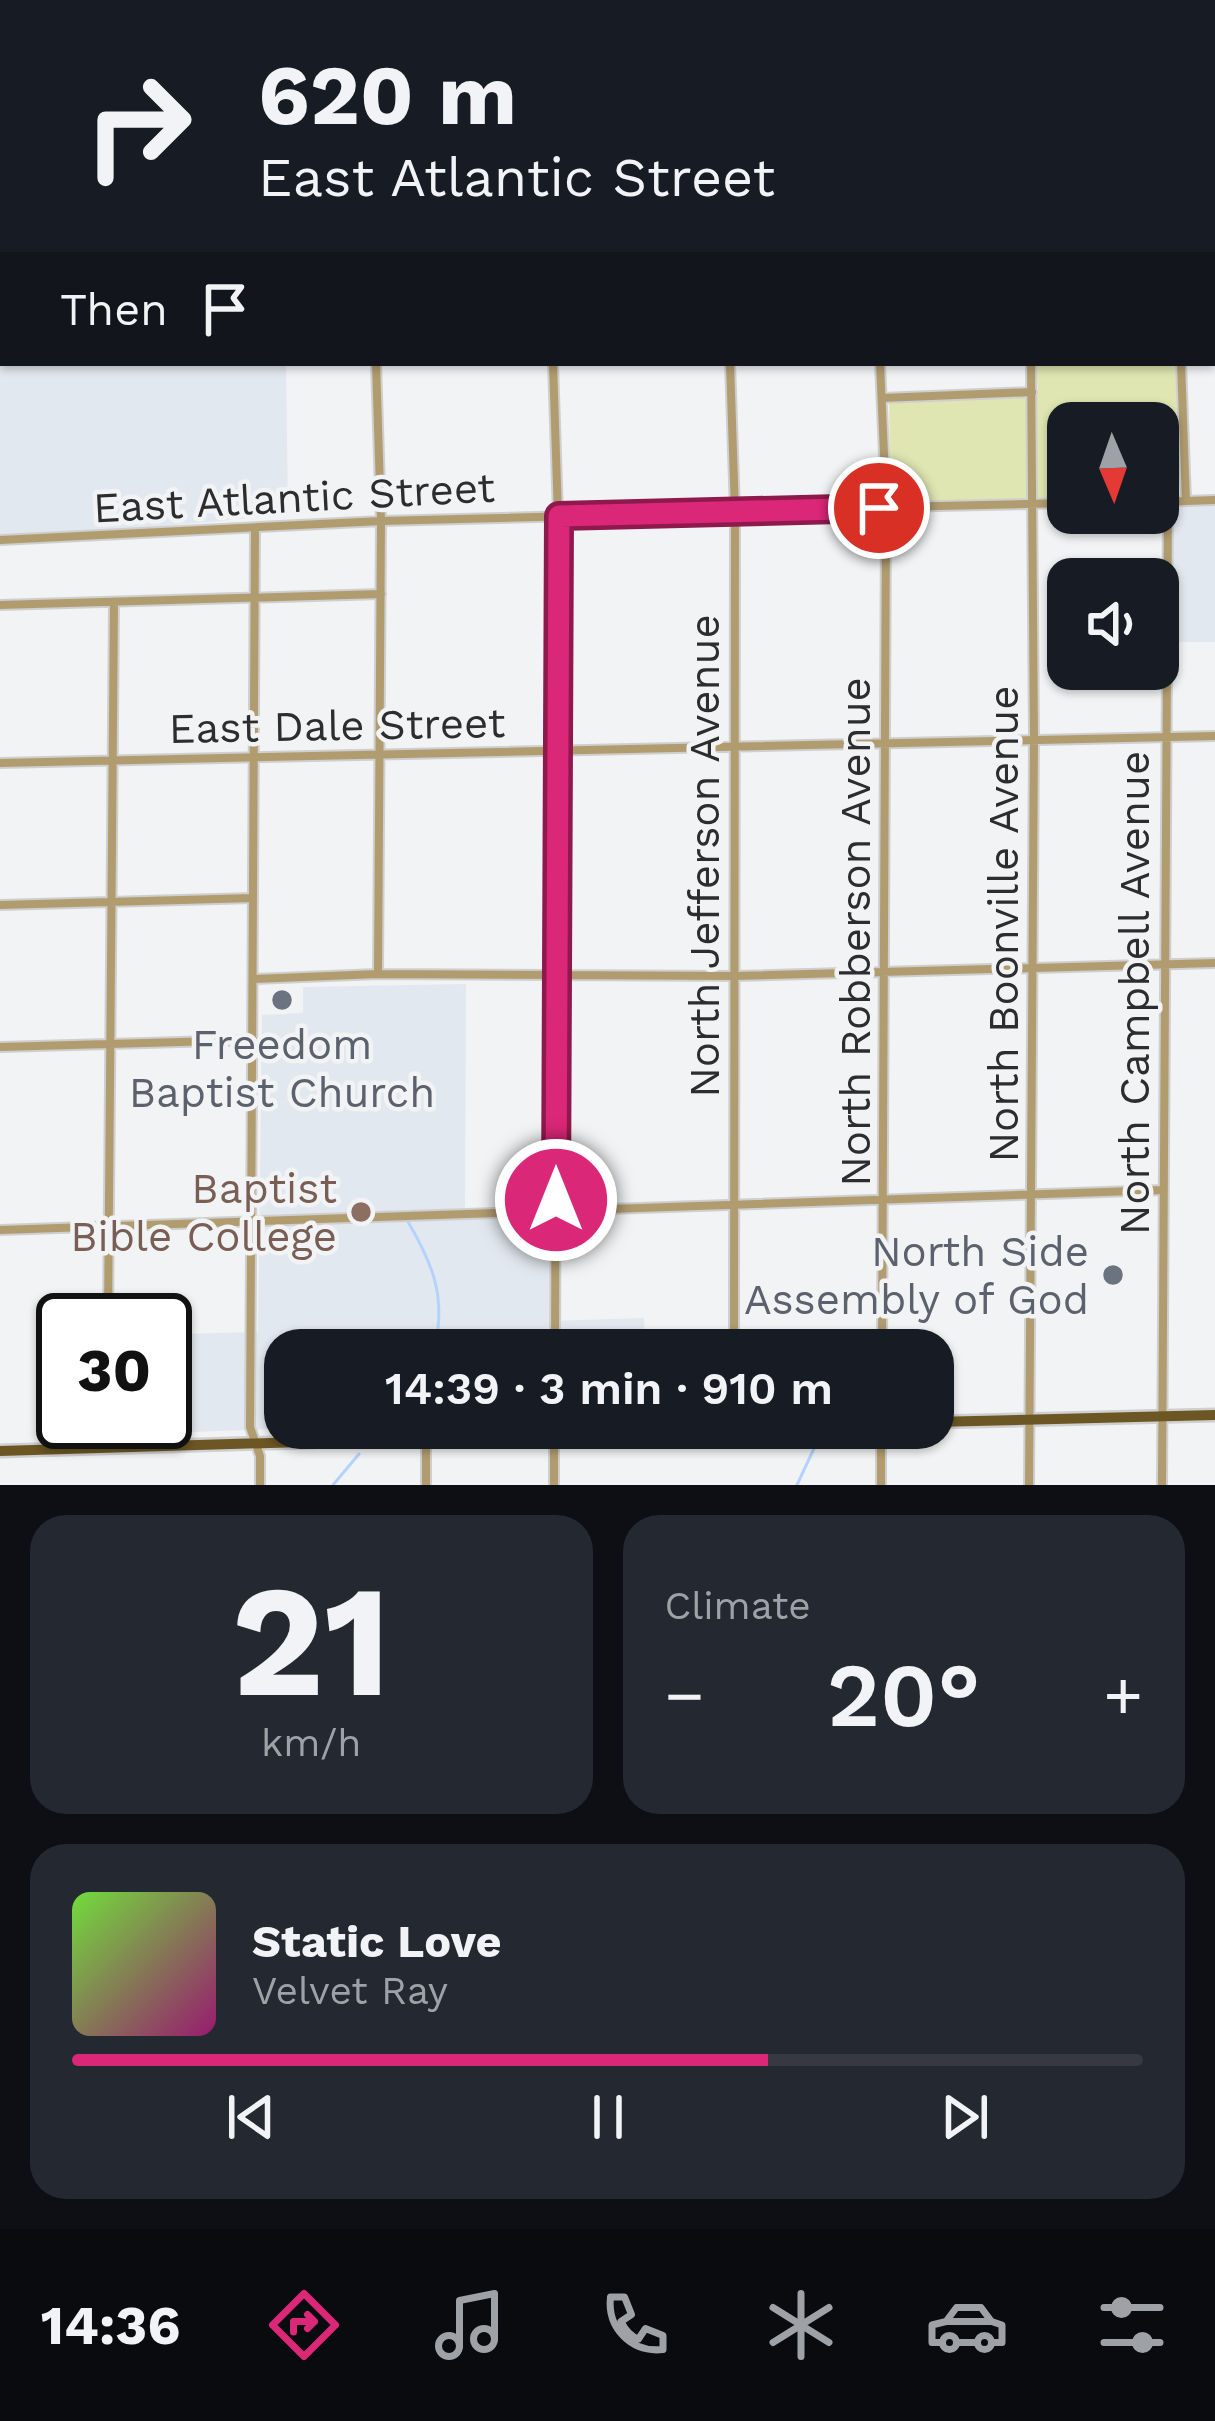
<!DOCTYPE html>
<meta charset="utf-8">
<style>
body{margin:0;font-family:"Work Sans",sans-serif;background:#242831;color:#f1f3f6;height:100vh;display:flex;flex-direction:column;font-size:45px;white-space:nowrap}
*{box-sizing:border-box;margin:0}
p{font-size:39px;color:#9ea1a6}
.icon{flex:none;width:66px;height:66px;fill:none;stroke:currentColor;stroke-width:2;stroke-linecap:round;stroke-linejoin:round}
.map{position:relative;height:1485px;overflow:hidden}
.details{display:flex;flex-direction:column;gap:30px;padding:30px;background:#0d0f14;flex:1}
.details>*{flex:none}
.banner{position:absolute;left:0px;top:0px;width:1215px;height:366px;box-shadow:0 3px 9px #0004;background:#171b24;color:#f1f3f6;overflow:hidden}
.needle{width:78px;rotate:178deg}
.tools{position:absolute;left:1047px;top:402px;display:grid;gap:24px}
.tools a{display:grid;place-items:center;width:132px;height:132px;border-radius:24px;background:#171b24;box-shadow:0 3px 9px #0004;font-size:60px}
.speed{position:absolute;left:36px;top:1293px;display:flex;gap:24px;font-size:60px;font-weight:700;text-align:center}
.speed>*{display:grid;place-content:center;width:156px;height:156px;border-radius:50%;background:#171b24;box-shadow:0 3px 9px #0004;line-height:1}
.speed .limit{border:6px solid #111;border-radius:18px;background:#fff;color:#111}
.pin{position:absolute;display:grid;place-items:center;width:102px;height:102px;color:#fff;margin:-51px;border:6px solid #fff;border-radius:50%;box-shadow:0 3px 12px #0007}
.me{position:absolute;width:132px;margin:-66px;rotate:0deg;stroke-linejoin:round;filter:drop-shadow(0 0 9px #0008)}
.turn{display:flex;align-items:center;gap:42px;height:252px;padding:0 60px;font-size:54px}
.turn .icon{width:156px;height:156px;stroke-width:2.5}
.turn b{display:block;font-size:84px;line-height:102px}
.then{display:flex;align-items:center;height:114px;padding:0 60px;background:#0003;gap:24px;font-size:45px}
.big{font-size:90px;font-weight:600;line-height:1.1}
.details .card{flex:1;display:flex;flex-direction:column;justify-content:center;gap:18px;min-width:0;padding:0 42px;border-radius:36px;background:#242831}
.details .dial{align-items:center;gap:0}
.dial b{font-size:156px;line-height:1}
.song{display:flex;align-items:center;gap:36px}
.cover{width:144px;height:144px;border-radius:18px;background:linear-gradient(135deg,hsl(100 70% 55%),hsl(320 70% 35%))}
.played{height:12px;border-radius:6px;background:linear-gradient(90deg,#db2777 65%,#363941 65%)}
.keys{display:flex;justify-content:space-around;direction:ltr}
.heat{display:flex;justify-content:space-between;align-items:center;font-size:66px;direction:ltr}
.details .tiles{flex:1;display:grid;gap:30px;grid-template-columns:1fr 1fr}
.card:last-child{grid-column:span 2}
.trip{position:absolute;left:264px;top:1329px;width:690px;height:120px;border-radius:36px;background:#171b24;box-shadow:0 3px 9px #0004;font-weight:600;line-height:120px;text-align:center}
.tabs{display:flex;height:192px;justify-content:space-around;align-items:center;background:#090b0e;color:#9ea1a6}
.tabs .icon{width:84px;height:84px}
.tabs .on{color:#db2777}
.tabs b{font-size:54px;color:#f1f3f6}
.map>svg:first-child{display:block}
.built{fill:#e2e8ef}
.green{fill:#dfe6b1}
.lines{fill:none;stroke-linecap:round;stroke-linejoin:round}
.stream{stroke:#b3d3fe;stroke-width:3}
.minor-casing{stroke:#cfcfd0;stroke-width:12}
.major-casing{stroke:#cfcfd0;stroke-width:15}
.minor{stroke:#b19c6f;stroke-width:8}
.major{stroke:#6c5623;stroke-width:10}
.rail{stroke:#525253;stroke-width:3}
.route-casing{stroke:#8e194d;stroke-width:30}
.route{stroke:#db2777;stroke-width:21}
.worship-dot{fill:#6b7280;stroke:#f2f3f4;stroke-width:4.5}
.education-dot{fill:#8d6e63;stroke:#f2f3f4;stroke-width:4.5}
.labels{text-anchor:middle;stroke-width:9;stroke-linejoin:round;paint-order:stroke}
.street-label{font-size:42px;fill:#2d2d2e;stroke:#f2f3f4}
.worship-label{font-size:42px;fill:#5b616d;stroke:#f2f3f4}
.education-label{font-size:42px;fill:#785e54;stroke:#f2f3f4;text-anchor:end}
</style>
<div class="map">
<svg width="1215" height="1485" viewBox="0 0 1215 1485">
<rect width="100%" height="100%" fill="#f2f3f4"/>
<path class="built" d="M0,266H3V363H286L288,515L119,530L0,534Z
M1215,505V642H1172L1173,512L1179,506Z
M466,984L465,1217L549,1216V1321L644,1318L645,1350H285V1428H298L117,1435L118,1422H165V1369L181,1367V1334L258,1332L262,1015L303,1013V987Z"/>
<path class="green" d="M1036,363H1176L1178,495L1158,496V423H1068V498L898,503L891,499L889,402L1033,397L1038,393Z"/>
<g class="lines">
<path class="stream" d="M407,1220C433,1264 447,1298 434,1350
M333,1485L359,1454
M797,1485L817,1442"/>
<g class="minor-casing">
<path id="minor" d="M48,0V3
M198,0V3
M366,0V3
M482,0V3
M545,0V3
M607,0V3
M721,0V3
M872,0L873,3
M1020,0V3
M1170,0V3
M1212,23H1215
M0,127H3
M0,180H3
M1212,227L1215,226
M376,363L381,521L378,974
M553,363L558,516L555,1350
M730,363L735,511L734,1350
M880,363L886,500
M1181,363L1186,501
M882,398L1032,392
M1158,502L1215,500
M893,507L1068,503
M255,529L250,1427L260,1456V1485
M0,540L381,521L879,508
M0,605L381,594
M0,763L1215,736
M0,905L253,898
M253,979L378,974L734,976L1215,963
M0,1047L253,1040
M0,1230L1163,1190
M108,1320L114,602
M882,1350L886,517L879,508L886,500L893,507L886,514
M881,1428V1485
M426,1438V1485
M108,1448V1422
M554,1485V1428
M1029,1485L1034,738L1031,363
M1162,1485L1168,502"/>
</g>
<g class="major-casing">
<path id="major" d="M933,1422L1215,1415
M0,1451L769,1428"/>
</g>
<use href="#minor" class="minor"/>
<use href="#major" class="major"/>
<path class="rail" d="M1212,127H1215
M0,277H3"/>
</g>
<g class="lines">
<g class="route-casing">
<path id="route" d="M556,1200L559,516L879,508"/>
</g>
<use href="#route" class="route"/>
</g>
<g class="worship-dot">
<circle cx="282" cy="1000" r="12"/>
<circle cx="1113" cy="1275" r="12"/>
</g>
<circle class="education-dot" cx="361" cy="1212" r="12"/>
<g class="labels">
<g class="street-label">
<text transform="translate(294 497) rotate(-3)" y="15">East Atlantic Street</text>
<text transform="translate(337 725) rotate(-1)" y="15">East Dale Street</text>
<text transform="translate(704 856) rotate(-90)" y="15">North Jefferson Avenue</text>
<text transform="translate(1003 924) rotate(-90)" y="15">North Boonville Avenue</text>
<text transform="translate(855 932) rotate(-90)" y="15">North Robberson Avenue</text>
<text transform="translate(1134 993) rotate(-90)" y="15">North Campbell Avenue</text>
</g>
<g class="worship-label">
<text x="282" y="1059">Freedom<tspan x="282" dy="48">Baptist Church</tspan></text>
<text x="1089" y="1266" text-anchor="end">North Side<tspan x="1089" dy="48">Assembly of God</tspan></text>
</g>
<g class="education-label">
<text x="337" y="1203">Baptist<tspan x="337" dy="48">Bible College</tspan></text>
</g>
</g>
</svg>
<div class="tools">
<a><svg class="needle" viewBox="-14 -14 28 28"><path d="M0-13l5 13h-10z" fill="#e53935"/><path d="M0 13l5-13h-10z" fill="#9ea1a6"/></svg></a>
<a><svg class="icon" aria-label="sound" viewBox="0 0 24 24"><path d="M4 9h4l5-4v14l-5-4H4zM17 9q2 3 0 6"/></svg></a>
</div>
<div class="speed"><div class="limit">30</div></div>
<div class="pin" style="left:879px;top:508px;background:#d93025"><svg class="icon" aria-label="arrive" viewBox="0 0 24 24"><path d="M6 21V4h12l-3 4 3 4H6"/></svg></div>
<svg class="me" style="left:556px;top:1200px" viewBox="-20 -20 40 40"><circle r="17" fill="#db2777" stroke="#fff" stroke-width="3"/><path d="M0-11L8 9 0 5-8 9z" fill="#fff"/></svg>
<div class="trip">14:39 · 3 min · 910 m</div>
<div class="banner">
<div class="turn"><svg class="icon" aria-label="right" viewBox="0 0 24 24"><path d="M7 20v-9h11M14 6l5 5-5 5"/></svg><div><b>620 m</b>East Atlantic Street</div></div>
<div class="then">Then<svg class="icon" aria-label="arrive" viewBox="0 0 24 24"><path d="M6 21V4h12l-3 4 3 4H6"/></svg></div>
</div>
</div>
<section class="details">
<div class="tiles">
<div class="card dial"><b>21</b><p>km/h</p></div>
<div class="card"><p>Climate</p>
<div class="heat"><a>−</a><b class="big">20°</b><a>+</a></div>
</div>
<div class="card">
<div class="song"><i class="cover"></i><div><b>Static Love</b><p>Velvet Ray</p></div></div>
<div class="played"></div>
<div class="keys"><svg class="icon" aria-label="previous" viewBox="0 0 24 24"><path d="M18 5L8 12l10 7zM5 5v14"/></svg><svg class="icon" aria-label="pause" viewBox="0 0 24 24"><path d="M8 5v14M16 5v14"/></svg><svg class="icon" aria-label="next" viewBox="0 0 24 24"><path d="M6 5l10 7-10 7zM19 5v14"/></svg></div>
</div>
</div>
</section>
<nav class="tabs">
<b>14:36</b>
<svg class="icon on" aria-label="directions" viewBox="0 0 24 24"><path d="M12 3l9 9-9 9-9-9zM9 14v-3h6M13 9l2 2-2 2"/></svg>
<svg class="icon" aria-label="music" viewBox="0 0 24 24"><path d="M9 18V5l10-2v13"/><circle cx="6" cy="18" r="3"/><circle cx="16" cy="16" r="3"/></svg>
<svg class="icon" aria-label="phone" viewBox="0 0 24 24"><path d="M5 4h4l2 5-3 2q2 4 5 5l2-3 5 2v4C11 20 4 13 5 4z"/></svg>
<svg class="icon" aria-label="climate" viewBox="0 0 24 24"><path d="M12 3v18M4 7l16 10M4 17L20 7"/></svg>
<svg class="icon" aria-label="car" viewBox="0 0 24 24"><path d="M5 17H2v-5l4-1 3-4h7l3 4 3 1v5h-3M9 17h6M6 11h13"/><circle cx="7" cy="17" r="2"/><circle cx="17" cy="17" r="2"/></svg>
<svg class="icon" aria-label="filters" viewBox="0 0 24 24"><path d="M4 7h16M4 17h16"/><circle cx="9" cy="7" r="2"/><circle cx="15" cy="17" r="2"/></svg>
</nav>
